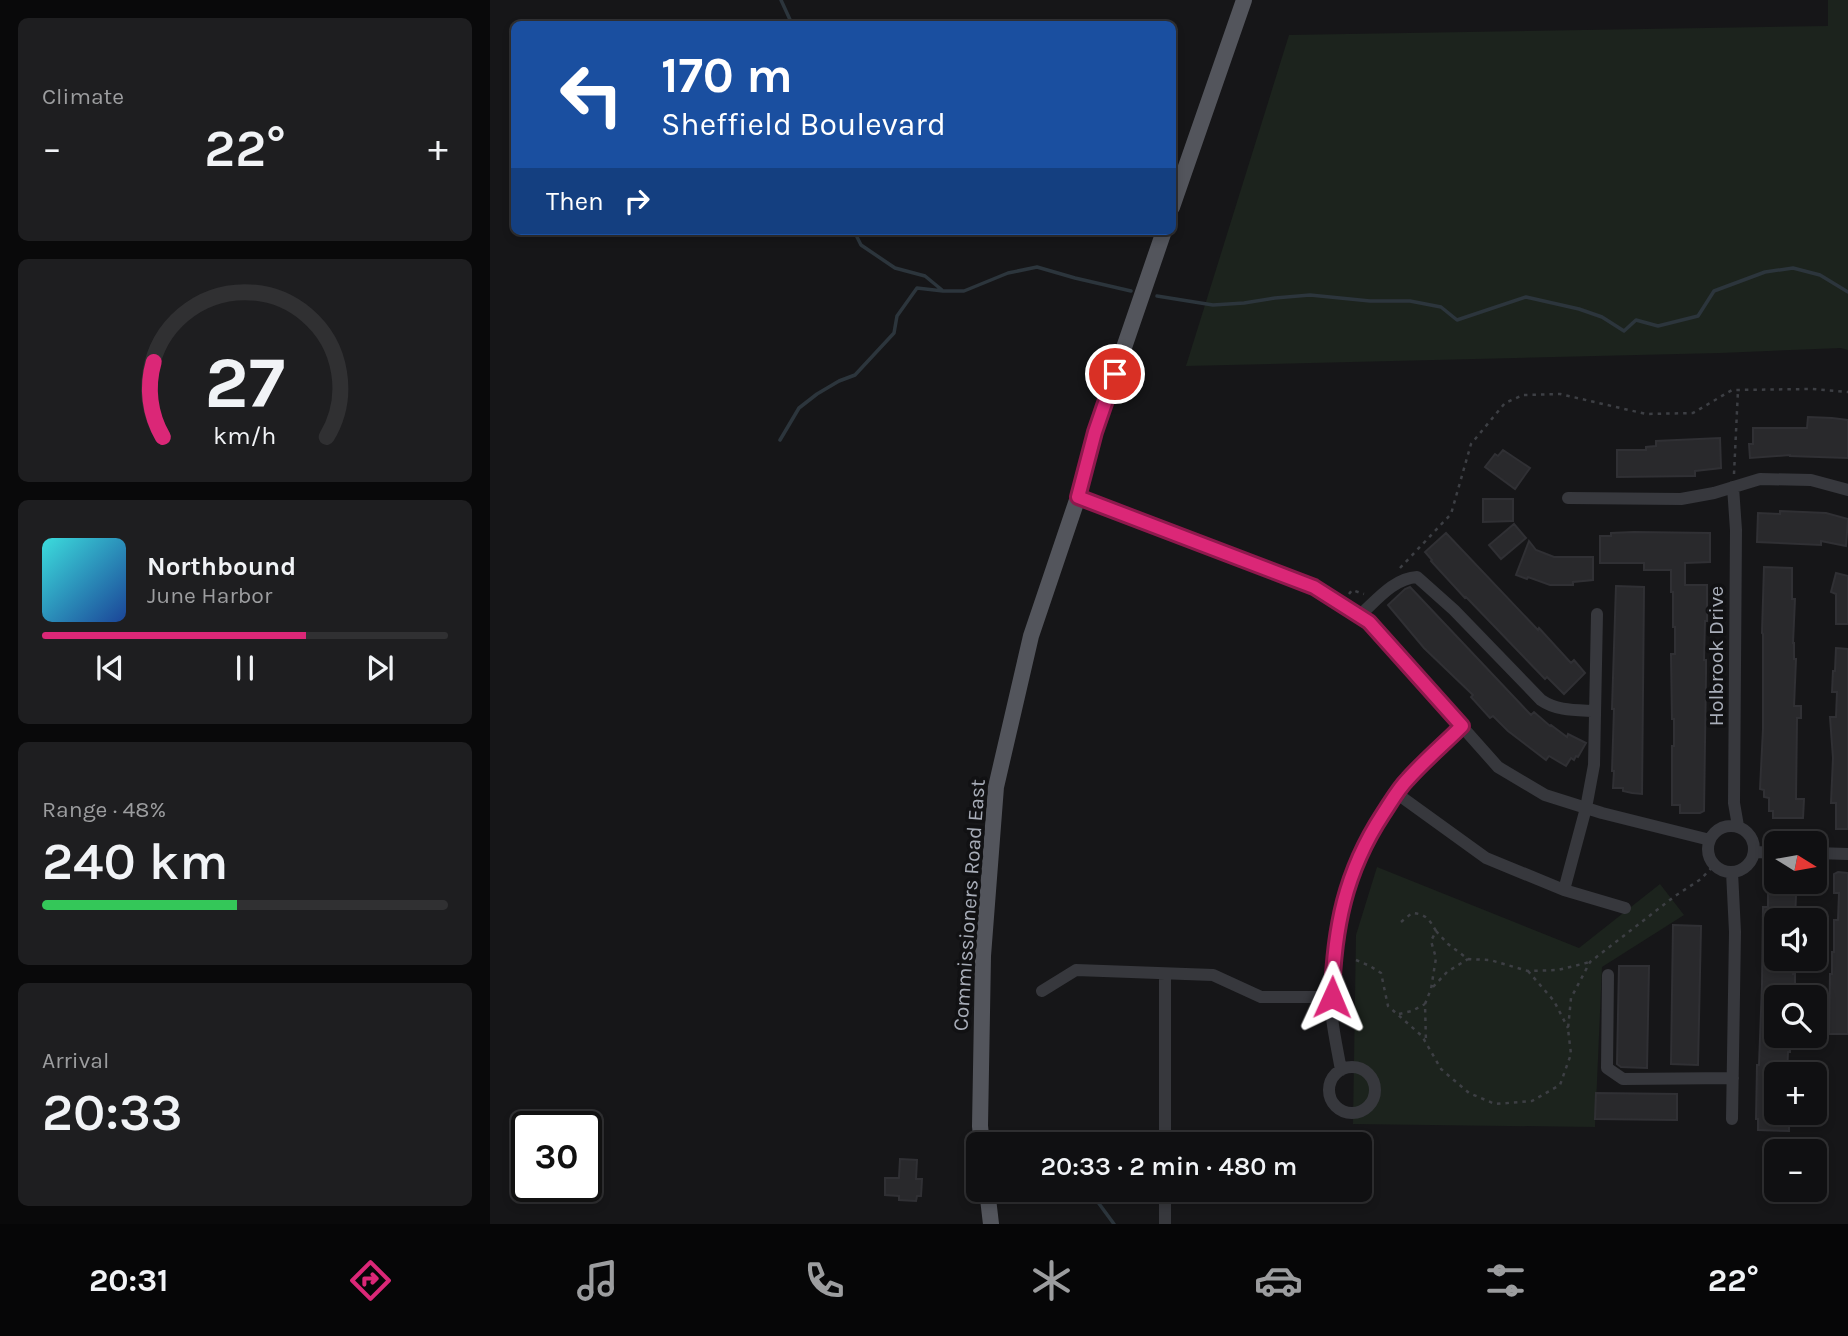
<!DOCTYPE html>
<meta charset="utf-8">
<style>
body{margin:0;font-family:Karla,sans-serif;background:#1e1e20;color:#f1f3f6;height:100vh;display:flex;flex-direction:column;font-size:26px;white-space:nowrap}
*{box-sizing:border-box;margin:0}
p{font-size:23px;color:#9c9d9f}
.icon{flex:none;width:38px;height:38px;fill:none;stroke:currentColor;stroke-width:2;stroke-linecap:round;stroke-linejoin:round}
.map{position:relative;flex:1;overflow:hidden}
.details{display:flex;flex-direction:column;gap:18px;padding:18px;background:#09090a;width:490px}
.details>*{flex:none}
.top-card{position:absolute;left:21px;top:21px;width:665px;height:214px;border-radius:10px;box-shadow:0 4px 10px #0003,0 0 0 2px #303032;background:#1a4fa0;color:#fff;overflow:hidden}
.needle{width:46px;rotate:101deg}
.tools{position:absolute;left:1274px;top:831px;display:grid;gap:14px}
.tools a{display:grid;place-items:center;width:63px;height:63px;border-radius:10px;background:#101012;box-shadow:0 4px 10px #0003,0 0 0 2px #303032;font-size:35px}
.speed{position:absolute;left:21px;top:1111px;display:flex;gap:14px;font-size:35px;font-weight:700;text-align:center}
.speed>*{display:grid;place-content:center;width:91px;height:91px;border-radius:50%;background:#101012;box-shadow:0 4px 10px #0003,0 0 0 2px #303032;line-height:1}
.speed .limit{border:4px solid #111;border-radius:10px;background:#fff;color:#111}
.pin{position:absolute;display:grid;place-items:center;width:60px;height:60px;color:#fff;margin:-30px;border:4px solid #fff;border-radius:50%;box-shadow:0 2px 7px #0007}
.me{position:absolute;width:77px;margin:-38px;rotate:1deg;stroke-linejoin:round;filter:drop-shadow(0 0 5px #0008)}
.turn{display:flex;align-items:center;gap:24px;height:147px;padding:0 35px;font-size:32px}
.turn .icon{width:91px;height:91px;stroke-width:2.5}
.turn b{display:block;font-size:49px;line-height:60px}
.then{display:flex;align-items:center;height:66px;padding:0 35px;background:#0003;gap:14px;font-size:26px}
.big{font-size:52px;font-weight:600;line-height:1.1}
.details .card{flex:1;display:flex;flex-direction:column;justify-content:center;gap:10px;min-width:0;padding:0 24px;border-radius:10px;background:#1e1e20}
.details .dial{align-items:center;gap:0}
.dial svg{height:182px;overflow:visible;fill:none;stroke:#303032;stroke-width:7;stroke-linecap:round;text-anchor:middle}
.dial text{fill:#f1f3f6;stroke:none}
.song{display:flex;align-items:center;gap:21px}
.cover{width:84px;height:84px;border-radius:10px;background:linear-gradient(135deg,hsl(180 70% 55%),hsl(220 70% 35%))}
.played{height:7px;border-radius:4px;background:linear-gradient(90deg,#db2777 65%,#303032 65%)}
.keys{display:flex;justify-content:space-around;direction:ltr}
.heat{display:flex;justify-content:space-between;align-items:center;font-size:38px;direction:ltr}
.charge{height:10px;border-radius:5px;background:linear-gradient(90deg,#34c759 48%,#303032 0)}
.trip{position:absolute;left:476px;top:1132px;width:406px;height:70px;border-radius:10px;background:#101012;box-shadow:0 4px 10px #0003,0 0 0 2px #303032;font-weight:600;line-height:70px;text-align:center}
.menu{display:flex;height:112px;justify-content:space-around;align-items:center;background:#060607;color:#9c9d9f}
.menu .icon{width:49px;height:49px}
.menu .current{color:#db2777}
.menu b{font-size:32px;color:#f1f3f6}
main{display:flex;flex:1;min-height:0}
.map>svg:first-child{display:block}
.green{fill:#1c231d}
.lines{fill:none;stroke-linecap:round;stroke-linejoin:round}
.stream{stroke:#2c353c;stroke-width:3.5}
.building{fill:#29292c;stroke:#303034;stroke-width:2}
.path{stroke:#3d3f44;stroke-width:2.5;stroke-dasharray:3.5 5;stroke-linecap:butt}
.minor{stroke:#37383d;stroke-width:12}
.major{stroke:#53555c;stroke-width:16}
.route-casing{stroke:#8e194d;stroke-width:18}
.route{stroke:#db2777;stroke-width:12}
.labels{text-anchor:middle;stroke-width:7;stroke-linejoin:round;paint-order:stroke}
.street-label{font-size:21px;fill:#a8adb8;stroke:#111113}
</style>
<main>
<section class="details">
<div class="card"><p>Climate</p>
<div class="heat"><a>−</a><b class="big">22°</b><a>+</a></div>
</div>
<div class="card dial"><svg viewBox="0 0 100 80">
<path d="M14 69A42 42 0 1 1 86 69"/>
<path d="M14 69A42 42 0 0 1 10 36" stroke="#db2777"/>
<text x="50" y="56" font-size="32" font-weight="700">27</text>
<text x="50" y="72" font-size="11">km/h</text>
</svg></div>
<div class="card">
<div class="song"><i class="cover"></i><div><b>Northbound</b><p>June Harbor</p></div></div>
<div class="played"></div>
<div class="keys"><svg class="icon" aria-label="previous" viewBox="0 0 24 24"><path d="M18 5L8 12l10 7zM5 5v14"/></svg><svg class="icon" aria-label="pause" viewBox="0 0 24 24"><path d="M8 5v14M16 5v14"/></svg><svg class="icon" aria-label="next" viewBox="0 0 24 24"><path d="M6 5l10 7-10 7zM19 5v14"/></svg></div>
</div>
<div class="card"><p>Range · 48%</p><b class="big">240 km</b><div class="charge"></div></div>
<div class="card"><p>Arrival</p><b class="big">20:33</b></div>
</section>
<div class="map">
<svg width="1358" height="1224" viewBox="0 0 1358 1224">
<rect width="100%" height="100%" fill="#161618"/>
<path class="green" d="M1338,0H1358V350L1351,348L1230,353L696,366L799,35L1338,26Z
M887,867L1089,948L1170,884L1194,915L1112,967L1105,1127L863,1124L866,935Z"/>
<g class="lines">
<path class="stream" d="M291,0L302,24
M364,231L371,245L405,268L435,276L452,290
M667,296L723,305L754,303L785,298L820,295L880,301H920L951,307L967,320L1036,297L1089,309L1112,317L1134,331L1146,320L1168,326L1208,316L1224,291L1275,272L1303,268L1330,275L1358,292
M290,440L309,408L327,394L349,381L365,375L404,333L407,316L427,288L453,291H474L518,273L547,267L585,278L641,291
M599,1190L624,1224"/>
</g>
<path class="building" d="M1318,417L1342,418L1358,420V458L1300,456V455L1260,458L1259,444H1263V428H1317Z
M1230,438L1231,468L1205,471V476L1127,477V450H1156V447L1166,446V441Z
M1013,450L1040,468L1025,489L995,467L1005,454L1008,456Z
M993,499H1023V521L993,522Z
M1290,511L1336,513L1358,519L1356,546L1331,541V545L1267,542L1268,513L1290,514Z
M1024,524L1036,538L1011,559L999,545Z
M1144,532L1220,533V562L1195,563V585H1217V621H1215L1214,660H1216V673L1214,811L1210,813H1190V805H1182V746H1184V719H1182L1181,654H1185V627H1183V592H1181V570H1154V563H1110V536H1121V533Z
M956,533L1048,630L1049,628L1081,663L1084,660L1095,673L1074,694L1057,677L1055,679L976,597L975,598L941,561L942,560L935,552Z
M1039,541L1046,550L1064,557H1103V580L1083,582V585H1060L1038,577L1037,579L1026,575Z
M1274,567L1302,568V599H1305L1303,643H1304V659H1306L1304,706H1311V718H1307L1306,799H1314L1313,818H1283V811H1279V798L1274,797V790L1270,789L1273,729V634L1272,633Z
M1346,573L1358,576V624H1346V594L1341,592Z
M1126,586L1154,587L1152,794L1142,793L1133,791V788H1123L1124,771H1122L1124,709H1122Z
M920,587L1041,715L1044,712L1060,726L1061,725L1077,737L1078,734L1096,743L1088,757L1086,756L1084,760L1081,758L1076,766L1059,756L1056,760L1018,731L1003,716L1000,718L981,697L983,695L934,648L898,605L915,589Z
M1346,648L1358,649V829H1346V803H1341L1343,758L1340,717H1346L1347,692H1342L1343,671H1345Z
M1348,872L1358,873V1034H1339L1340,974H1342V952H1344V920H1348L1349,893H1344V874Z
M1278,884L1311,885V895H1306L1305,920H1286V959H1304L1303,974H1305V994H1302V998H1286V1036H1299L1300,1052H1298L1297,1074H1286V1113H1299V1131L1268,1130V1119H1266L1267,1065H1269L1272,985L1273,907H1278Z
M1183,925L1211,926L1208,1065L1181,1064Z
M1129,966H1159L1157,1068L1131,1067L1127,1064Z
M1106,1093L1187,1094V1120L1105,1119Z
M410,1159L427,1160L426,1179H432L431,1196H427L426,1201L409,1200V1196L395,1195V1178H409Z"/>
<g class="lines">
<path class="path" d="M1244,474L1248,390
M910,568L961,514L981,444L1015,403L1033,395L1070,394L1156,414L1203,413L1242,390L1322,389L1358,392
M859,594L862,590L874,594
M911,922L922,913C936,914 939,919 946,931L941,941L946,958L941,989L935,1004L936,1042
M946,931L958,944L978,959L1000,960L1038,971L1068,970L1100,962
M866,960L880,966L891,973L898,1006L932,1036L951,1069L979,1093L1005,1104L1042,1101L1070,1085L1081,1054L1078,1029L1081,998L1100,962L1185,896L1211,879L1224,865
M1038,971L1064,1001L1078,1028
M943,987L957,972L978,959
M909,1014L922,1011L935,1004"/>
<path class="minor" d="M1243,487L1246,530L1244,803L1248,826
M588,497L824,587L879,622L1008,767L1055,795L1112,813L1220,840
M1078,498L1191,499L1224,493L1270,479L1321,480L1358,490
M869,616C886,601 904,578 927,577L964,610L1051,700C1067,711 1085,710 1105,711
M906,793L996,858L1074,890L1135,908
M1218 849a23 23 0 1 1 46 0a23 23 0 1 1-46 0Z
M1265,852L1286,853
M1325,853L1358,854
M1242,872L1245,932L1242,1119
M1074,890L1096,808L1104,765L1107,614
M675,974V1144
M1118,975L1117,1068L1133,1079L1243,1078
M552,991L586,970L723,975L771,997H842
M839 1090a23 23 0 1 1 46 0a23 23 0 1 1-46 0Z
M851,1070C848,1053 844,1035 842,1018C841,1007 842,996 842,985C844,911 867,841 914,783C931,762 953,745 972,726
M675,1190V1224"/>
<path class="major" d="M682,207L754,0
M492,1144L490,1126L493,956L506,787L541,636L588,497L605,432L674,231
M497,1190L501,1224"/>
</g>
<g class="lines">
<g class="route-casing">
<path id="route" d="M625,374L605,432L588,497L824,587L879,622L972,726C954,744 935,760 918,779C908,789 901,802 893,814C855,872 844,928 842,997"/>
</g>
<use href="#route" class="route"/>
</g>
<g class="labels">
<g class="street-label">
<text transform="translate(1226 656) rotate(-90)" y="7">Holbrook Drive</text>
<text transform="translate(479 905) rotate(-86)" y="7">Commissioners Road East</text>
</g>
</g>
</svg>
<div class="tools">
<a><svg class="needle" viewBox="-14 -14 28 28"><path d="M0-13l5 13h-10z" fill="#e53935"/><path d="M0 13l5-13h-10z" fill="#9c9d9f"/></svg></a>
<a><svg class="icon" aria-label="sound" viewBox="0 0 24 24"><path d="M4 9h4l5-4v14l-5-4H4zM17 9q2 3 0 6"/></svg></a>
<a><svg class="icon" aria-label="search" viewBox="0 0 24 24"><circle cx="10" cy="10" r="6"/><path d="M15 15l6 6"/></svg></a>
<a>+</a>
<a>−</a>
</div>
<div class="speed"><div class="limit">30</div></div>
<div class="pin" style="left:625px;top:374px;background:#d93025"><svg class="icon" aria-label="arrive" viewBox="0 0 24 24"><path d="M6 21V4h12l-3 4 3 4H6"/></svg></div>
<svg class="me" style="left:842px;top:997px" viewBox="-20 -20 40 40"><path d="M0-17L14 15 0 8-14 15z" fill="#db2777" stroke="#fff" stroke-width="4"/></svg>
<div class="trip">20:33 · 2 min · 480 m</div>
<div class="top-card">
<div class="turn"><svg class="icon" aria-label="left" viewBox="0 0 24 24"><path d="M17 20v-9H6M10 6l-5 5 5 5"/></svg><div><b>170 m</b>Sheffield Boulevard</div></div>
<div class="then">Then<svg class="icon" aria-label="right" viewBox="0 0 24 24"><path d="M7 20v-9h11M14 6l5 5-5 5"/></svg></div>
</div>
</div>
</main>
<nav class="menu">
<b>20:31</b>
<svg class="icon current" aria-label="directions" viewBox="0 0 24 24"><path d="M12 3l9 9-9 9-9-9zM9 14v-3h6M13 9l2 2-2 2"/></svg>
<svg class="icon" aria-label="music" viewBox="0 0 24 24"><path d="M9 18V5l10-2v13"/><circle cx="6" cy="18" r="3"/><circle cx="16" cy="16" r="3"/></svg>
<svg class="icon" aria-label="phone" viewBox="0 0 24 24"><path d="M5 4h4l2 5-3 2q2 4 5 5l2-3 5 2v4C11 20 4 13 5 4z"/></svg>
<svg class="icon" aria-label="climate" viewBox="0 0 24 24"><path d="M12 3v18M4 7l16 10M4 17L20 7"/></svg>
<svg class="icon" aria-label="car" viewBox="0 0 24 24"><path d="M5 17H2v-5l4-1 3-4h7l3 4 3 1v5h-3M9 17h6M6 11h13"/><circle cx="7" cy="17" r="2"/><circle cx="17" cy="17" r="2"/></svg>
<svg class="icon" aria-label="filters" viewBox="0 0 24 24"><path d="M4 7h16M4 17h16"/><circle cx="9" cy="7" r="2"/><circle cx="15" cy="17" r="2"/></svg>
<b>22°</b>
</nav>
